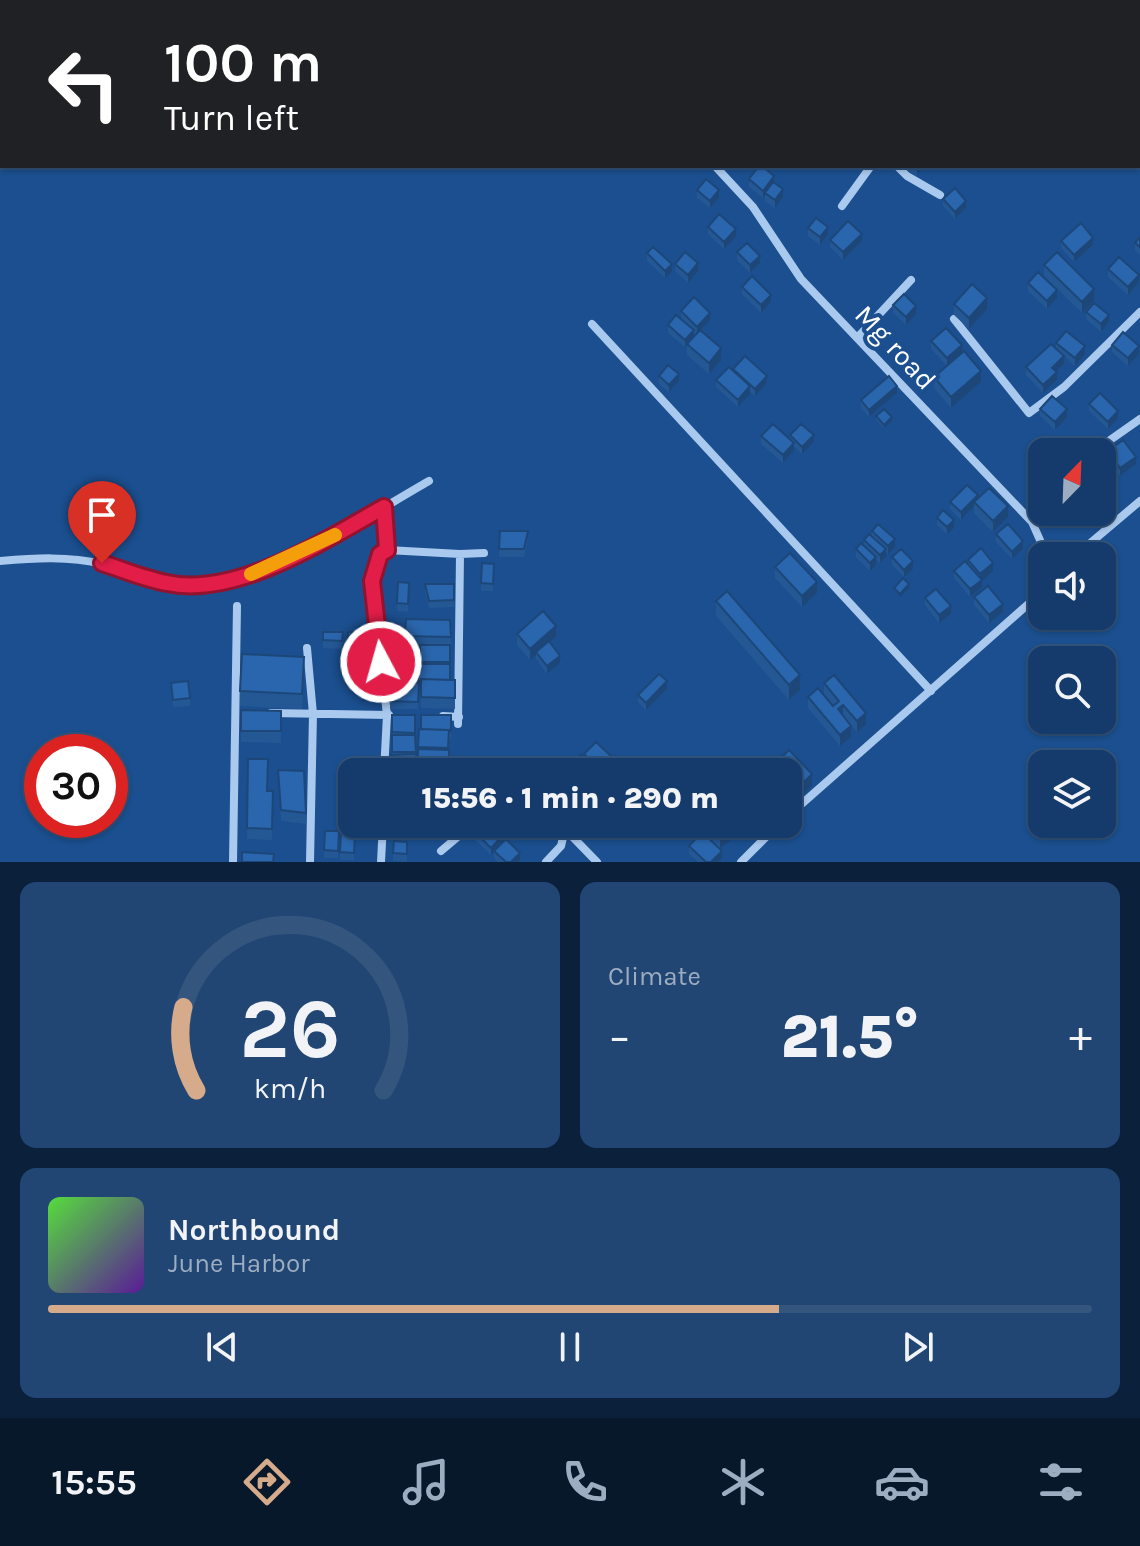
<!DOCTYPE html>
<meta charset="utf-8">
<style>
body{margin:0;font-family:Karla,sans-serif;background:#214673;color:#f1f3f6;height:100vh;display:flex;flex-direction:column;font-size:30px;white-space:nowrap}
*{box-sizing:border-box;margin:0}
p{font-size:26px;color:#9dadc1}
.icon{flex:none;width:44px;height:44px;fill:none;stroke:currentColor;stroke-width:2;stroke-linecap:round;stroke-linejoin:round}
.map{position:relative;height:862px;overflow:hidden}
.panel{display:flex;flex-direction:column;gap:20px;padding:20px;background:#0b203b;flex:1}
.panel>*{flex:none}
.guide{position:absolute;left:0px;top:0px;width:1140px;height:168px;box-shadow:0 2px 6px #0004,0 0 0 2px #33557e;background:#202124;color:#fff;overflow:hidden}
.needle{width:52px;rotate:23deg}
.tools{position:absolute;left:1028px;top:438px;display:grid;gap:16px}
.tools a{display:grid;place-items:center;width:88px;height:88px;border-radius:16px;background:#143b6b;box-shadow:0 2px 6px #0004,0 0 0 2px #33557e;font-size:40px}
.speed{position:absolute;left:24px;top:734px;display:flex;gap:16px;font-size:40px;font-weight:700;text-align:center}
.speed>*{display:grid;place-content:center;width:104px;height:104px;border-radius:50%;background:#143b6b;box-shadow:0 2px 6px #0004,0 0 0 2px #33557e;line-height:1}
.speed .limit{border:12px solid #d22;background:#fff;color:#111}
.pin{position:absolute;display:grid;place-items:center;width:68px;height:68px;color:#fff;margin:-82px -34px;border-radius:50% 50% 50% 0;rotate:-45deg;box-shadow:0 0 8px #0007}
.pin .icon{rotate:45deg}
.me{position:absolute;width:88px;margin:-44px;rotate:354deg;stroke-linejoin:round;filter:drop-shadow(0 0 6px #0008)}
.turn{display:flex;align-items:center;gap:28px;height:168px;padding:0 32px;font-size:36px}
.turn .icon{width:104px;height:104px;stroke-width:2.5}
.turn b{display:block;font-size:56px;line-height:68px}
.big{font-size:60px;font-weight:800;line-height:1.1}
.panel .widget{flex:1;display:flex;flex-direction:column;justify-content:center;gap:12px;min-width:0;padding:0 28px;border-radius:16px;background:#214673}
.panel .dial{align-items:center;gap:0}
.dial svg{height:208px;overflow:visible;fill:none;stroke:#33557e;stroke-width:7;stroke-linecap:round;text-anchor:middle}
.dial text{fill:#f1f3f6;stroke:none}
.song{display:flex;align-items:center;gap:24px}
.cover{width:96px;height:96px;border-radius:12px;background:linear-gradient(135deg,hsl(110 70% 55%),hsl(270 70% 35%))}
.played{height:8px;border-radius:4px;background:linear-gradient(90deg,#d6ab8b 70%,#33557e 70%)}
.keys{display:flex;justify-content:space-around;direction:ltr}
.heat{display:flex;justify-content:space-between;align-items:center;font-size:44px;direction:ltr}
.panel .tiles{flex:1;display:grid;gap:20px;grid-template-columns:1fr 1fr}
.widget:last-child{grid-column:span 2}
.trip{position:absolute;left:338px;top:758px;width:464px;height:80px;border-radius:16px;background:#143b6b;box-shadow:0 2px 6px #0004,0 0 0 2px #33557e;font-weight:800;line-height:80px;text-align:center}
.tab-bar{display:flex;height:128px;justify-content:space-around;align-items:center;background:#08182b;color:#9dadc1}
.tab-bar .icon{width:56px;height:56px}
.tab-bar .selected{color:#d6ab8b}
.tab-bar b{font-size:36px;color:#f1f3f6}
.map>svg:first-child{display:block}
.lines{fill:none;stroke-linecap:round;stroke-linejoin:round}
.street{stroke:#a9c9ee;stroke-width:8}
.wall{fill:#245895;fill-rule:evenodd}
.shaded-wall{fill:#1d4779}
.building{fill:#2a66ad;stroke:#1d4779;stroke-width:2}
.route-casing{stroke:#92132f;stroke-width:20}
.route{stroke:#e11d48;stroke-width:14}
.slow{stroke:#f59e0b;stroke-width:14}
.labels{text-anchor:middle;stroke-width:8;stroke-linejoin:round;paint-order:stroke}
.street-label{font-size:28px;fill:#fff;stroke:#1b4f8f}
</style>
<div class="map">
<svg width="1140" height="862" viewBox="0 0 1140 862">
<rect width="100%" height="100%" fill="#1b4f8f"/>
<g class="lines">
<path class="street" d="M618,0L620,2
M846,0L850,2
M1068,0L1072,2
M772,2L773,0
M997,2L999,0
M1138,43L1140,41
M715,166L753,207L801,279L1032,522L1047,556
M897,166L907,176L940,195
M842,206L871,166
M954,319L1029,413L1064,387L1140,312
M592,324L931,691
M857,338L911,280
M1093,452L1140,419
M1102,501L1116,520
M384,507L387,550L380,554L372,581L387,715L384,772
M387,550L460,554L484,553
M1075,556L1140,501
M0,561C35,558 68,556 103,564C126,569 149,582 173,584C257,591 357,522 429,481
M307,648L313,714L310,862
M271,713L389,715
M443,716L459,717
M458,724L460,554
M620,772L622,769
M788,816L1042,592
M560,824L597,862
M441,851L473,824
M233,862L237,606
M381,862L383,824
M546,862L561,846L565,829L570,824
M741,862L779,824"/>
</g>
<path class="wall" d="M971,0H988L987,2H974Z
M900,166H923L917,176Z
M749,179L774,183L783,197L775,208L765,201V195L763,198L749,187Z
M697,190L719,198L710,208L697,198Z
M943,199L966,208L955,219L943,206Z
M708,227L736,237L724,249L708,234Z
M808,228L828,234L820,245L808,236Z
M1140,237V255L1135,250V243Z
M830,240L862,241L843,260L830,247Z
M1061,241L1093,245L1074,262L1061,248Z
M737,252L760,263L750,273L737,260Z
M647,253L672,272L665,278L647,261Z
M675,264L698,271L688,283L675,271Z
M1044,265L1094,301L1082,313L1044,276Z
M1108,269L1139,282L1128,295L1108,277Z
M1028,283L1057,298L1047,309L1028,291Z
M742,287L771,302L761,313L742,294Z
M954,304L987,309L969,329L954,315Z
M893,305L916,314L906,325L893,313Z
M681,311L710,320L701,330L721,360L709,374L687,355V345L685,347L668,333V325L681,319Z
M1086,312L1109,322L1101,332L1086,319Z
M931,341L962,352L947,366L931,349Z
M1056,343L1085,354L1075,366L1064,356V364L1056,372L1057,380L1043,393L1026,375V367L1056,349Z
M1112,345L1139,354L1128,366L1112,352Z
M733,369L767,383L755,396L750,392V394L738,407L716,387V380L733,371Z
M659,376L679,381L669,392L659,384Z
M934,377L981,382L951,408L934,388Z
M897,393L869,417L861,408V400Z
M1089,404L1118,419L1108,429L1089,411Z
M1040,409L1067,417L1055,430L1040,416Z
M876,416L892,421L884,428L876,420Z
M790,435L814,442L802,454L794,446V451L783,463L761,444V436L790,440Z
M1108,451L1136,464L1120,476L1108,459Z
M1042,455V473L1037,467V459Z
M978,499L1008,517L993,532L974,513V506L961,520L950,509V502Z
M937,518L954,528L947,534L937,525Z
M500,531L528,538L524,557H499Z
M872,531L895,547L888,554L886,551V557L880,563L876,559V565L870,571L856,557V549L864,546V540L872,536Z
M996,534L1023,549L1012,559L996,542Z
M892,557L913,569L904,577L892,565Z
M968,560L993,571L982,581V587L970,597L954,578V571L968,564Z
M482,563L494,564L493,591H481Z
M775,567L817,593L802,607L775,578Z
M398,582L409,583L408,612L397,611Z
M425,584H454V607L429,608L425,592Z
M974,597L1003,612L989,623L974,605Z
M925,598L951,614L939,623L925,605Z
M716,601L800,690L789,700L716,616Z
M406,619L451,637V648H450V680H455V709L421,708V688H419L418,709H390V664H394V644L405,643ZM416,648H420L418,683H415Z
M323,632H343L342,649L323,648Z
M348,632H370V648H348Z
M517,634L556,637L550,643L560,663L547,674L536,659V655L530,660L517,645Z
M304,672L302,709L240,706V691Z
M171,683L190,698V706L173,707Z
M824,683L866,725L857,732L843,716L851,737L840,746L808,708V697L833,706L824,695Z
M667,689L646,710L638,702V695Z
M241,710L281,711V743L241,742Z
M392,715H415L416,772H392Z
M451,715V739H449V772H418L419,729Z
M584,754L612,765L605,772H568V767L584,758Z
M248,759L268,791H273L272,840L247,839Z
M344,761L352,772V800H342V775H344Z
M777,762L812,786L800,797L788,785V772H777Z
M278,770L306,813V824L281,821Z
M419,824H438V839H419Z
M696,824H728L732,839L720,849L722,858L718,862H698L689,854V846L715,844Z
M472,829L503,842L520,860L518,862H498L494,858V852L491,855L472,837Z
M325,831H339L338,858H324Z
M341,833L355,834L354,860H340Z
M394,841L407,842V862L393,861Z"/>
<path class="shaded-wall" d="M919,166H923L917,176V169Z
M774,176V184L763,198V191Z
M783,189V197L775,208V200Z
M719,190V198L710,208V201Z
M966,201V208L955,219V212Z
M828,227V234L820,245V237Z
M736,229V237L724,249V242Z
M862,234V241L843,260V252Z
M1093,238V245L1074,262V255Z
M760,256V263L750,273V265Z
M698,263V271L688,283V275Z
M672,264V272L665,278V271Z
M1139,275V282L1128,295V287Z
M1094,289V301L1082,313V302Z
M1057,290V298L1047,309V301Z
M771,295V302L761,313V305Z
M987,298V309L969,329V318Z
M916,306V314L906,325V317Z
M710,313V320L697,334V327Z
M1109,315V322L1101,332V324Z
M694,330V337L685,347V340Z
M962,345V352L947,366V358Z
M1085,346V354L1075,366V358Z
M1139,346V354L1128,366V358Z
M721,348V360L709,374V363Z
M1064,356V364L1052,375V368Z
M981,371V382L951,408V397Z
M1057,372V380L1043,393V385Z
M679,374V381L669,392V385Z
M767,376V383L755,396V389Z
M750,386V394L738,407V400Z
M897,386V393L869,417V410Z
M1067,409V417L1055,430V422Z
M1118,411V419L1108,429V422Z
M892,417V421L884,428V425Z
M814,435V442L802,454V447Z
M794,443V451L783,463V455Z
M1136,457V464L1120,476V468Z
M978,495V502H974V506L961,520V512Z
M1008,506V517L993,532V521Z
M954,520V528L947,534V527Z
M895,539V547L888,554V546Z
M1023,541V549L1012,559V552Z
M886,549V557L880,563V555Z
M876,557V565L870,571V563Z
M913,561V569L904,577V570Z
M993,563V571L982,581V587L970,597V589L980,581V574Z
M817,582V593L802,607V596Z
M909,584V588L900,597V594Z
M1003,604V612L989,623V615Z
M951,606V614L939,623V615Z
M556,626V637L537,653L536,652V655L530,660V649Z
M560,656V663L547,674V666Z
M800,675V690L789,700V685Z
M667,681V689L646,710V703Z
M843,705V716L838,709Z
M866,713V725L857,732V721Z
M851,726V737L840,746V735Z
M612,757V765L605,772H600V770Z
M812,774V786L800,797V786Z
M732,828V839L720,849V838Z
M503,835V843L491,855V848Z
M722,851V858L718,862H711Z
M520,853V860L518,862H511Z"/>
<path class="building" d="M759,166H762L774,176L763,191L749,179Z
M706,179L719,190L710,201L697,190Z
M773,182L783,189L775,200L765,193Z
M955,188L966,201L955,212L943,199Z
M719,214L736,229L724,242L708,227Z
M816,218L828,227L820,237L808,228Z
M848,221L862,234L843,252L830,240Z
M1081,223L1093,238L1074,255L1061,241Z
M1140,237V247L1135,243Z
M747,243L760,256L750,265L737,252Z
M653,247L672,264L665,271L647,253Z
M685,252L698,263L688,275L675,264Z
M1057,252L1094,289L1082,302L1044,265Z
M1119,257L1139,275L1128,287L1108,269Z
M1038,272L1057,290L1047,301L1028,283Z
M752,276L771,295L761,305L742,287Z
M972,284L987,298L969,318L954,304Z
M904,294L916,306L906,317L893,305Z
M694,297L710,313L697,327L681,311Z
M1094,303L1109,315L1101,324L1086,312Z
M676,315L694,330L685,340L668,325Z
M946,328L962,345L947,358L931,341Z
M700,330L721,348L709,363L687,344Z
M1066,331L1085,346L1075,358L1056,343Z
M1123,332L1139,346L1128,358L1112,345Z
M1051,344L1064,356L1052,368L1057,372L1043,385L1026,367Z
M964,351L981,371L951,397L934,377Z
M745,356L767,376L755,389L733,369Z
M668,365L679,374L669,385L659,376Z
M729,367L750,386L738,400L716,380Z
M889,376L897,386L869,410L861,400Z
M1100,393L1118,411L1108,422L1089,404Z
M1052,396L1067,409L1055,422L1040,409Z
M884,409L892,417L884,425L876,416Z
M773,424L794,443L783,455L761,436Z
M801,424L814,435L802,447L790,435Z
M1123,440L1136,457L1120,468L1108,451Z
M1054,444L1061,452H1045Z
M1042,455V465L1037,459Z
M967,485L978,495L961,512L950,502Z
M989,488L1008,506L993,521L974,502Z
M943,510L954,520L947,527L937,518Z
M878,524L895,539L888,546L872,531Z
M1008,524L1023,541L1012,552L996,534Z
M500,531H528L524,549H499Z
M869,534L886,549L880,555L864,540Z
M861,543L876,557L870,563L856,549Z
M981,548L993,563L980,574L968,560Z
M901,549L913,561L904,570L892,557Z
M790,553L817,582L802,596L775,567Z
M965,561L982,580L970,589L954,571Z
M482,563L494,564L493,584L481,583Z
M903,578L909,584L900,594L894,588Z
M398,582L409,583L408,604L397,603Z
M425,584H454V600L429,601Z
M988,586L1003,604L989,615L974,597Z
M936,589L951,606L939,615L925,598Z
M727,591L800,675L789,685L716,601Z
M543,611L556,626L530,649L517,634Z
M406,619L450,620L451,637L405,636Z
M323,632H343L342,641L323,640Z
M348,632H370V640H348Z
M549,641L560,656L547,666L536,652Z
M416,643V660H394V644Z
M420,645H450V662H420Z
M242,654L304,657L302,694L240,691Z
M415,663V680H390V664Z
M419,664H450V680L421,679V681H418Z
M659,674L667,681L646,703L638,695Z
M834,675L866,713L857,721L843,705L838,709L851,726L840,735L808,697L818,688L833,706L839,701L824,683Z
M421,679L455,680V698L421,697Z
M188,681L190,698L173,700L171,683Z
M390,683H419L418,702L390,701Z
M241,710L281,711V731H241Z
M392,715H415V733L392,732Z
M421,715H451V731H449V730L421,729Z
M419,729L449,730L448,748L418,747Z
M392,735H415L416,752H392Z
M596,742L612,757L600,770L584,754Z
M418,749L449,750V769H418Z
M789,750L812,774L800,786L777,762Z
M416,754V772H392L391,755Z
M581,755L598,772H573L568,767Z
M248,759H268L267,791H273L272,829L247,828Z
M746,759L759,772H735L734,771Z
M344,761H369V772H344Z
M278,770L304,771L306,813L281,810Z
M342,775H352V793H342Z
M419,824H438V831H419Z
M478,824H491L503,835L491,848L472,829Z
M706,824H728L732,828L720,838Z
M325,831H339L338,851L324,850Z
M702,832L722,851L711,862H706L689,846Z
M341,833L355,834L354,853L340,852Z
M506,839L520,853L511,862H506L494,851Z
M394,841L407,842V854L393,853Z
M242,852L274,854L273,862H242Z"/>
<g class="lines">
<g class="route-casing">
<path id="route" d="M102,563C124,570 145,579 167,583C237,598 325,540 384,507L387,550L380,554L372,581L381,662"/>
</g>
<use href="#route" class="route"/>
<path class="slow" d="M251,574L335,535"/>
</g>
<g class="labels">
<g class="street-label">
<text transform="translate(896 347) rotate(47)" y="10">Mg road</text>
</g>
</g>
</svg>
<div class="tools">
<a><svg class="needle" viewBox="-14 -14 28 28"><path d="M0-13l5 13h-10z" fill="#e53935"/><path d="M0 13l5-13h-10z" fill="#9dadc1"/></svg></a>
<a><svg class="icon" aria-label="sound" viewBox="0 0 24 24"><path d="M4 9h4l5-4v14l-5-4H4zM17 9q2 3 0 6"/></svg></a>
<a><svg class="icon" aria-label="search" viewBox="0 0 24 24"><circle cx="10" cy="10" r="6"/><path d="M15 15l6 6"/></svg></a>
<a><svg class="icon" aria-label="layers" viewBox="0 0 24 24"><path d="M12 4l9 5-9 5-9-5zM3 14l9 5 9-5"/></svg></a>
</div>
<div class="speed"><div class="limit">30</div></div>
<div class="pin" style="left:102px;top:563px;background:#d93025"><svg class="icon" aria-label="arrive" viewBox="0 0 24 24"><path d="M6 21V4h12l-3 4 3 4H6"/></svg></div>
<svg class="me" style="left:381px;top:662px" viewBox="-20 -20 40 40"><circle r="17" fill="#e11d48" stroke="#fff" stroke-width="3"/><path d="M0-11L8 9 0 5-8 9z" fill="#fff"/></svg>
<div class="trip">15:56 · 1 min · 290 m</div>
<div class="guide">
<div class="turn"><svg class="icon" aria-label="left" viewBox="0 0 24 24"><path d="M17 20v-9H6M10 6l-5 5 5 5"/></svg><div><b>100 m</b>Turn left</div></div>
</div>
</div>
<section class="panel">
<div class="tiles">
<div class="widget dial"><svg viewBox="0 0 100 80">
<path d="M14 69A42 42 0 1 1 86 69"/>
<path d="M14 69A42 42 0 0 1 9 37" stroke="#d6ab8b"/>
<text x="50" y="56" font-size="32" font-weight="700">26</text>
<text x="50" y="72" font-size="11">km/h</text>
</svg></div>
<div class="widget"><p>Climate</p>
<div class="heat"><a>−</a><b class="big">21.5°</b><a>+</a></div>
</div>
<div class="widget">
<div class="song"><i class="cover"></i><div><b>Northbound</b><p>June Harbor</p></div></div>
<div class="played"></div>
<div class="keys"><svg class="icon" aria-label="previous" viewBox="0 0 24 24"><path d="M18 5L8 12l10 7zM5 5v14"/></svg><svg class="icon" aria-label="pause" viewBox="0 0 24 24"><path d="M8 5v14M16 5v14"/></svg><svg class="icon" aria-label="next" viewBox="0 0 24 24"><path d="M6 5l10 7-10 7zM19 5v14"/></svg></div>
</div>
</div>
</section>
<nav class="tab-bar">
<b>15:55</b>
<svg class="icon selected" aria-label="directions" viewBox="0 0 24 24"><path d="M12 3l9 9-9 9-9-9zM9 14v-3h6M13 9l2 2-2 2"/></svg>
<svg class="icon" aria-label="music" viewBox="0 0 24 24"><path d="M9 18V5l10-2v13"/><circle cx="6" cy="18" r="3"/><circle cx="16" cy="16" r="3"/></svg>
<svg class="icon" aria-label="phone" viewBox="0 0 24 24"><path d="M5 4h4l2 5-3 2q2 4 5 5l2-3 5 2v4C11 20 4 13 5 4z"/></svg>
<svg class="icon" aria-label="climate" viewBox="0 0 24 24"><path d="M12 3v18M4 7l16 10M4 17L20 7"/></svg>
<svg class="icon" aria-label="car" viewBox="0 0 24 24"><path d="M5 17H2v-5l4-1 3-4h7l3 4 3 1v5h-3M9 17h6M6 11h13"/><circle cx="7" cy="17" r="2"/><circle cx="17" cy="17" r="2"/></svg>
<svg class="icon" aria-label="filters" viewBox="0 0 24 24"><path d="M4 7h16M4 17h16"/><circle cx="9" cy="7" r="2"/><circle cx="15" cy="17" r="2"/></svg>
</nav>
